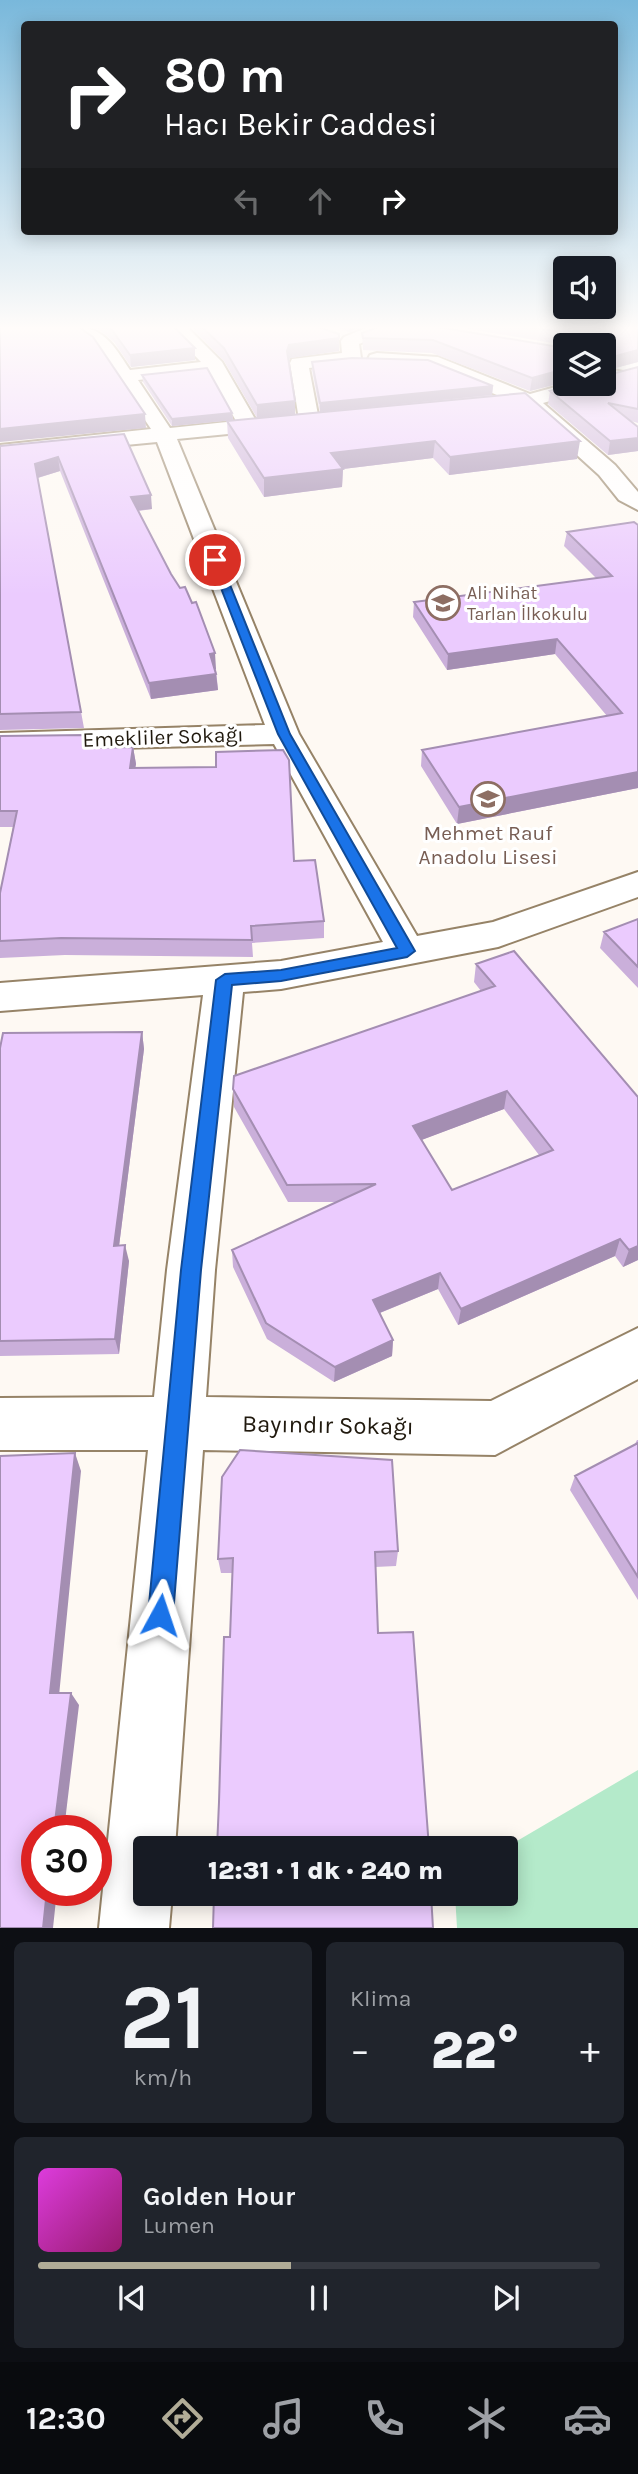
<!DOCTYPE html>
<html lang="tr">
<meta charset="utf-8">
<style>
body{margin:0;font-family:Karla,sans-serif;background:#20242c;color:#f1f3f6;height:100vh;display:flex;flex-direction:column;font-size:26px;white-space:nowrap}
*{box-sizing:border-box;margin:0}
p{font-size:23px;color:#9ea1a6}
.icon{flex:none;width:38px;height:38px;fill:none;stroke:currentColor;stroke-width:2;stroke-linecap:round;stroke-linejoin:round}
.map{position:relative;height:1928px;overflow:hidden}
.drawer{display:flex;flex-direction:column;gap:14px;padding:14px;background:#0d0f14;flex:1}
.drawer>*{flex:none}
.banner{position:absolute;left:21px;top:21px;width:597px;height:214px;border-radius:7px;box-shadow:0 4px 18px #0003;background:#202124;color:#fff;overflow:hidden}
.controls{position:absolute;left:553px;top:256px;display:grid;gap:14px}
.controls a{display:grid;place-items:center;width:63px;height:63px;border-radius:7px;background:#171b24;box-shadow:0 4px 18px #0003;font-size:35px}
.speed{position:absolute;left:21px;top:1815px;display:flex;gap:14px;font-size:35px;font-weight:700;text-align:center}
.speed>*{display:grid;place-content:center;width:91px;height:91px;border-radius:50%;background:#171b24;box-shadow:0 4px 18px #0003;line-height:1}
.speed .limit{border:10px solid #d22;background:#fff;color:#111}
.pin{position:absolute;display:grid;place-items:center;width:60px;height:60px;color:#fff;margin:-30px;border:4px solid #fff;border-radius:50%;box-shadow:0 2px 7px #0007}
.me{position:absolute;width:77px;margin:-38px;rotate:5deg;stroke-linejoin:round;filter:drop-shadow(0 0 5px #0008)}
.turn{display:flex;align-items:center;gap:24px;height:147px;padding:0 28px;font-size:32px}
.turn .icon{width:91px;height:91px;stroke-width:2.5}
.turn b{display:block;font-size:49px;line-height:60px}
.lanes{display:flex;align-items:center;height:66px;padding:0 28px;background:#0003;justify-content:center;gap:35px;direction:ltr}
.lanes .off{opacity:.35}
.big{font-size:52px;font-weight:800;line-height:1.1}
.drawer .widget{flex:1;display:flex;flex-direction:column;justify-content:center;gap:10px;min-width:0;padding:0 24px;border-radius:10px;background:#20242c}
.drawer .dial{align-items:center;gap:0}
.dial b{font-size:91px;line-height:1}
.song{display:flex;align-items:center;gap:21px}
.cover{width:84px;height:84px;border-radius:10px;background:linear-gradient(135deg,hsl(300 70% 55%),hsl(320 70% 35%))}
.played{height:7px;border-radius:4px;background:linear-gradient(90deg,#b1ac97 45%,#363941 45%)}
.keys{display:flex;justify-content:space-around;direction:ltr}
.heat{display:flex;justify-content:space-between;align-items:center;font-size:38px;direction:ltr}
.drawer .tiles{flex:1;display:grid;gap:14px;grid-template-columns:1fr 1fr}
.widget:last-child{grid-column:span 2}
.trip{position:absolute;left:133px;top:1836px;width:385px;height:70px;border-radius:7px;background:#171b24;box-shadow:0 4px 18px #0003;font-weight:800;line-height:70px;text-align:center}
.tabs{display:flex;height:112px;justify-content:space-around;align-items:center;background:#090b0e;color:#9ea1a6}
.tabs .icon{width:49px;height:49px}
.tabs .on{color:#b1ac97}
.tabs b{font-size:32px;color:#f1f3f6}
.map>svg:first-child{display:block}
.green{fill:#b4eaca}
.lines{fill:none;stroke-linecap:round;stroke-linejoin:round}
.minor-casing{stroke:#968367;stroke-width:4}
.minor{fill:#fff;fill-rule:evenodd}
.wall{fill:#caafda;fill-rule:evenodd}
.shaded-wall{fill:#a48eb2}
.building{fill:#ebcbfe;stroke:#a48eb2;stroke-width:2;fill-rule:evenodd}
.route{fill:#1a73e8;stroke:#114b97;stroke-width:2}
.labels{text-anchor:middle;stroke-width:6;stroke-linejoin:round;paint-order:stroke}
.far-education-label{font-size:18px;fill:#785e54;stroke:#fff;text-anchor:start}
.street-label{font-size:21px;fill:#20190e;stroke:#fff}
.education-label{font-size:21px;fill:#785e54;stroke:#fff}
.near-street-label{font-size:24px;fill:#20190e;stroke:#fff}
</style>
<div class="map">
<svg width="638" height="1928" viewBox="0 0 638 1928">
<rect width="100%" height="100%" fill="#fef9f3"/>
<path class="green" d="M638,1770V1928H457L455,1894H506L505,1848Z"/>
<g class="lines">
<g class="minor-casing">
<path id="minor" d="M67,326C103,325 112,343 130,370L201,362L173,333L155,330L152,326H186L222,362L255,419H285L288,423L285,427L278,429L177,439L299,734L417,936L493,922L638,872V897L498,947L281,989L243,992L215,1270L206,1397L491,1401L638,1328V1379L495,1455L203,1450L175,1848H145V1894H172L169,1928H99L148,1450H0V1398L154,1397L167,1270L203,995L0,1011V983L281,961L383,942L274,744L0,751V733L265,725L157,442L0,457V445L151,429L96,347ZM209,372L236,421L170,428L138,380Z
M371,326H395L392,330L359,344L361,358L359,362L309,368L319,420L316,424H302L299,420L290,363L292,359L342,353L341,341L344,337Z
M377,353L438,357L530,394L570,383H601L599,387L543,403L615,465L638,492V510L619,500L599,475L524,407L481,412L474,410L471,406L474,402L504,398L428,366L370,363L368,359L370,355Z
M604,354L638,361V373L604,366Z"/>
</g>
<use href="#minor" class="minor"/>
</g>
<path class="wall" d="M86,326H173L195,348V360L131,367L114,342L100,330Z
M190,326H315L339,351L290,358L289,360L295,401V414L320,412L312,370V362L493,386L492,395L577,459L449,475L433,458L343,469L342,487L264,497L228,438L227,421L257,418L224,361Z
M330,326H365L349,332Z
M451,326H638V362L604,371V345H565Z
M362,333L565,348V382L530,391L432,353L363,350Z
M638,367V423L631,421L638,427V451L608,455L548,404L550,391Z
M142,375L232,413L233,420L172,426L143,382Z
M124,434L152,509L139,511L216,669L218,690L151,699L60,471L38,478L84,728L0,730V446Z
M638,525V788L457,824L421,766L422,750L607,716L555,654L447,670L413,617L414,602L596,578L564,546L567,532Z
M0,736L89,748L133,747L136,764L135,768L294,861L324,921V938L252,943L253,957L65,955L0,958V893L13,827H0Z
M638,919V988L600,948L604,932Z
M476,964L638,1097V1260L623,1267L615,1256L458,1325L438,1289L380,1313L393,1340L392,1356L334,1382L267,1339L233,1267L232,1250L338,1202H288L234,1107L233,1089L481,991L474,982ZM504,1109L539,1155L452,1190L421,1140Z
M142,1032L144,1049L119,1246L129,1261L119,1354L0,1356V1048Z
M637,1440H638V1600L570,1490L575,1476L635,1444Z
M398,1551L396,1566L375,1567L230,1637L232,1573H221L218,1559Z"/>
<path class="shaded-wall" d="M349,326H365L349,332Z
M339,338V351L290,358L287,363V351L289,345Z
M195,348V360L131,367L130,355Z
M638,350V362L604,371L605,359Z
M565,369V382L530,391L532,378Z
M493,386L492,395L320,412V403Z
M295,401V415L257,418V405Z
M232,413L233,420L172,426V419Z
M145,414L146,428L0,442V429Z
M638,438V451L608,455L610,441Z
M435,441L433,458L343,469L342,487L264,497V478L331,453Z
M580,441L577,459L449,475L450,457Z
M58,457L60,471L37,478L35,464Z
M151,495L152,509L133,511L131,497Z
M557,639L555,654L447,670L448,654Z
M215,653L216,669L211,670L210,654Z
M216,674L218,690L151,699L149,683Z
M133,747L136,764L132,785L130,768Z
M638,772V788L457,824L459,807Z
M142,1032L144,1049L117,1262L114,1246Z
M507,1091L504,1109L411,1144L413,1126Z
M620,1239L615,1256L458,1325L461,1309Z
M125,1245L129,1261L119,1354L115,1339Z
M638,1246V1260L623,1267L629,1250Z
M440,1273L438,1289L372,1316L373,1300Z
M393,1340L392,1356L334,1382L335,1367Z
M75,1453L81,1471L58,1706L50,1693Z
M71,1693L79,1705L64,1830H54Z
M47,1890H57L53,1928H43Z"/>
<path class="building" d="M0,326H77L93,337L145,414L0,429Z
M107,326H173L195,348L130,355L112,330Z
M201,326H315L339,334V338L289,345L287,351L295,401L257,405L224,348Z
M381,326H432L565,348V369L532,378L433,340L363,338L362,333Z
M523,326H638V350L605,359L604,366V345H569L567,333Z
M352,358L428,360L493,386L320,403L312,362Z
M638,367V409L608,403L638,427V438L610,441L550,391L579,383H604V376Z
M207,368L232,413L172,419L142,375Z
M525,393L580,441L450,457L435,441L331,453L343,469L264,478L227,421Z
M124,434L151,495L131,497L171,574L180,588L185,587L192,603L196,602L215,653L210,654L216,674L149,683L58,457L35,464L81,712L0,714V446Z
M634,522L638,525V772L459,807L422,750L622,713L557,639L448,654L414,602L612,576L567,532Z
M86,735L89,748L133,747L130,768L216,767V752L283,750L289,760L294,861L315,860L324,921L251,926L252,940L61,938L0,941V893L17,811H0V736Z
M638,919V967L604,932Z
M514,951L638,1097V1246L629,1250L620,1239L461,1309L440,1273L373,1300L393,1340L335,1367L266,1323L232,1250L376,1184L287,1185L233,1089L234,1076L495,986L476,964ZM507,1091L553,1150L452,1190L413,1126Z
M142,1032L114,1246L125,1245L115,1339L0,1341V1048L3,1033Z
M638,1443V1577L575,1476Z
M240,1450L392,1460L398,1551L375,1552L378,1633L413,1632L429,1848H217L219,1802L224,1637H230L233,1558L218,1559L222,1477Z
M75,1453L50,1693H71L54,1830H37V1890H47L43,1928H0V1456Z
M214,1894H431L433,1928H213Z"/>
<linearGradient id="sky" x2="0" y2="1"><stop stop-color="#79b8db"/><stop offset="0.55" stop-color="#fffcfa"/><stop offset="1" stop-color="#fffcfa" stop-opacity="0"/></linearGradient>
<rect width="638" height="596" fill="url(#sky)"/>
<path class="route" d="M215,557L220,560L290,734L415,951L407,957L281,981L232,985L201,1270L173,1615L169,1624L160,1627L151,1624L148,1615L181,1270L216,980L225,974L281,970L397,948L278,734L210,560Z"/>
<defs>
<g id="school-ring" transform="scale(1.75)"><circle r="9.5" fill="#fff" stroke="#8d6e63" stroke-width="1.5"/><path d="M0-5L7-2L0 1L-7-2ZM-4 1L0 2.5L4 1V4Q0 6-4 4Z" fill="#8d6e63"/></g>
</defs>
<g fill-rule="evenodd">
<use href="#school-ring" x="443" y="603"/>
<use href="#school-ring" x="488" y="799"/>
</g>
<g class="labels">
<g class="far-education-label">
<text x="467" y="599">Ali Nihat<tspan x="467" dy="21">Tarlan İlkokulu</tspan></text>
</g>
<g class="street-label">
<text transform="translate(163 737) rotate(-2)" y="7">Emekliler Sokağı</text>
</g>
<g class="education-label">
<text x="488" y="840">Mehmet Rauf<tspan x="488" dy="24">Anadolu Lisesi</tspan></text>
</g>
<g class="near-street-label">
<text transform="translate(328 1425) rotate(1)" y="8">Bayındır Sokağı</text>
</g>
</g>
</svg>
<div class="controls">
<a><svg class="icon" aria-label="sound" viewBox="0 0 24 24"><path d="M4 9h4l5-4v14l-5-4H4zM17 9q2 3 0 6"/></svg></a>
<a><svg class="icon" aria-label="layers" viewBox="0 0 24 24"><path d="M12 4l9 5-9 5-9-5zM3 14l9 5 9-5"/></svg></a>
</div>
<div class="speed"><div class="limit">30</div></div>
<div class="pin" style="left:215px;top:560px;background:#d93025"><svg class="icon" aria-label="arrive" viewBox="0 0 24 24"><path d="M6 21V4h12l-3 4 3 4H6"/></svg></div>
<svg class="me" style="left:160px;top:1615px" viewBox="-20 -20 40 40"><path d="M0-17L14 15 0 8-14 15z" fill="#1a73e8" stroke="#fff" stroke-width="4"/></svg>
<div class="trip">12:31 · 1 dk · 240 m</div>
<div class="banner">
<div class="turn"><svg class="icon" aria-label="right" viewBox="0 0 24 24"><path d="M7 20v-9h11M14 6l5 5-5 5"/></svg><div><b>80 m</b>Hacı Bekir Caddesi</div></div>
<div class="lanes"><svg class="icon off" aria-label="left" viewBox="0 0 24 24"><path d="M17 20v-9H6M10 6l-5 5 5 5"/></svg><svg class="icon off" aria-label="ahead" viewBox="0 0 24 24"><path d="M12 20V5M6 11l6-6 6 6"/></svg><svg class="icon" aria-label="right" viewBox="0 0 24 24"><path d="M7 20v-9h11M14 6l5 5-5 5"/></svg></div>
</div>
</div>
<section class="drawer">
<div class="tiles">
<div class="widget dial"><b>21</b><p>km/h</p></div>
<div class="widget"><p>Klima</p>
<div class="heat"><a>−</a><b class="big">22°</b><a>+</a></div>
</div>
<div class="widget">
<div class="song"><i class="cover"></i><div><b>Golden Hour</b><p>Lumen</p></div></div>
<div class="played"></div>
<div class="keys"><svg class="icon" aria-label="previous" viewBox="0 0 24 24"><path d="M18 5L8 12l10 7zM5 5v14"/></svg><svg class="icon" aria-label="pause" viewBox="0 0 24 24"><path d="M8 5v14M16 5v14"/></svg><svg class="icon" aria-label="next" viewBox="0 0 24 24"><path d="M6 5l10 7-10 7zM19 5v14"/></svg></div>
</div>
</div>
</section>
<nav class="tabs">
<b>12:30</b>
<svg class="icon on" aria-label="directions" viewBox="0 0 24 24"><path d="M12 3l9 9-9 9-9-9zM9 14v-3h6M13 9l2 2-2 2"/></svg>
<svg class="icon" aria-label="music" viewBox="0 0 24 24"><path d="M9 18V5l10-2v13"/><circle cx="6" cy="18" r="3"/><circle cx="16" cy="16" r="3"/></svg>
<svg class="icon" aria-label="phone" viewBox="0 0 24 24"><path d="M5 4h4l2 5-3 2q2 4 5 5l2-3 5 2v4C11 20 4 13 5 4z"/></svg>
<svg class="icon" aria-label="climate" viewBox="0 0 24 24"><path d="M12 3v18M4 7l16 10M4 17L20 7"/></svg>
<svg class="icon" aria-label="car" viewBox="0 0 24 24"><path d="M5 17H2v-5l4-1 3-4h7l3 4 3 1v5h-3M9 17h6M6 11h13"/><circle cx="7" cy="17" r="2"/><circle cx="17" cy="17" r="2"/></svg>
</nav>
